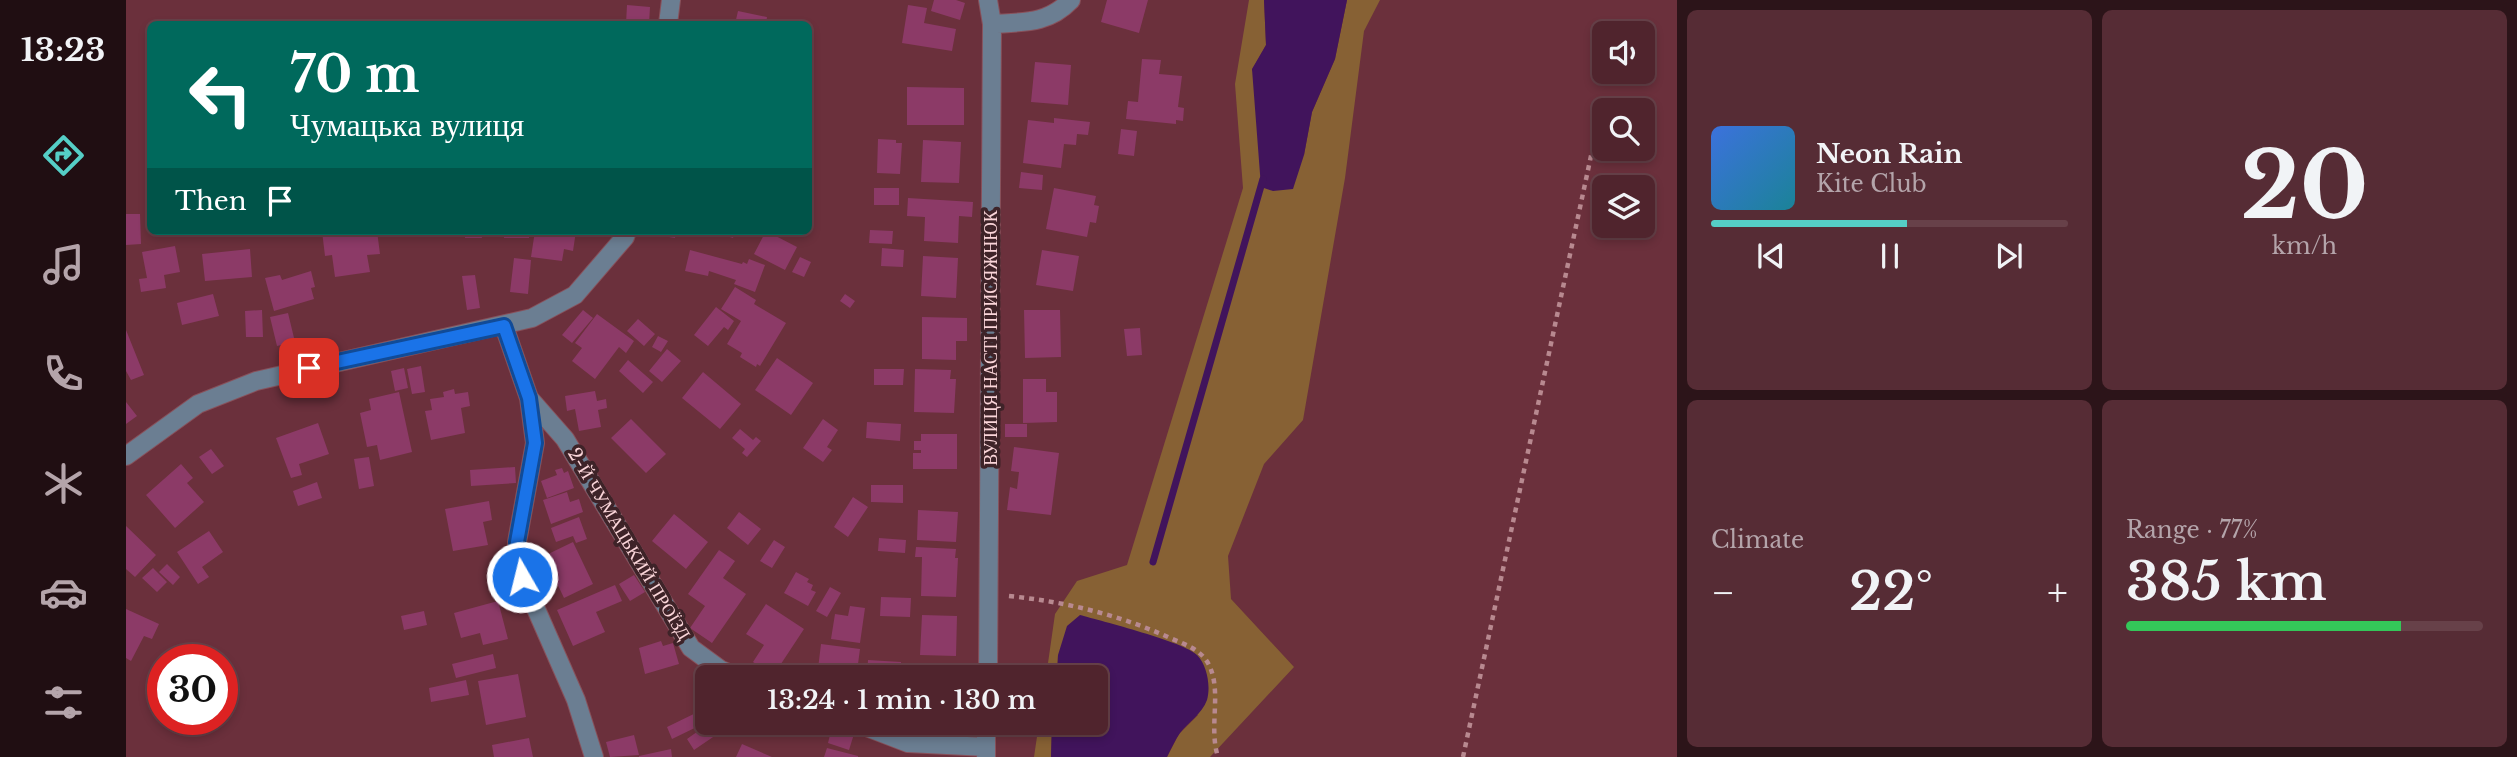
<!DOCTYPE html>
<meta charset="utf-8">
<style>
body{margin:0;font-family:"Libre Baskerville",serif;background:#562c35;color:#f1f3f6;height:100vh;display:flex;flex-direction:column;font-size:26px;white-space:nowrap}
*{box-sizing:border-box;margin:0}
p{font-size:23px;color:#b4a4aa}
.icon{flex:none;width:38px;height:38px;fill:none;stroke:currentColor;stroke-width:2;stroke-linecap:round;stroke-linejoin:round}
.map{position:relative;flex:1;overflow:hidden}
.details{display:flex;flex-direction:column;gap:10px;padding:10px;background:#2c1419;width:840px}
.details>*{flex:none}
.guide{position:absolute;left:21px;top:21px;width:665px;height:214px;border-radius:10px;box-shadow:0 4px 10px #0003,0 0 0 2px #674149;background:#00695c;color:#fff;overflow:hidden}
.buttons{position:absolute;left:1466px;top:21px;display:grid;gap:14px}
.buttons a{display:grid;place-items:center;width:63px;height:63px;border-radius:10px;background:#50242d;box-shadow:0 4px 10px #0003,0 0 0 2px #674149;font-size:35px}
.speed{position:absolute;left:21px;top:644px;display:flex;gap:14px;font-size:35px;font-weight:700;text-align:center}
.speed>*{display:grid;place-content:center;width:91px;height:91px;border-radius:50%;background:#50242d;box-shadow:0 4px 10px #0003,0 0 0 2px #674149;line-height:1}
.speed .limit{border:10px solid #d22;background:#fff;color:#111}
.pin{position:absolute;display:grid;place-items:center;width:60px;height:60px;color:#fff;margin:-30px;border-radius:14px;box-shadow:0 4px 10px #0006}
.me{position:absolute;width:77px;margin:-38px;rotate:352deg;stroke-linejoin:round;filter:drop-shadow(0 0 5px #0008)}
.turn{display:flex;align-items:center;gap:24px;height:147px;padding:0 28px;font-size:32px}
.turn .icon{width:91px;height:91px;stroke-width:2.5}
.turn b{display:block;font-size:49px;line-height:60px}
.then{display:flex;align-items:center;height:66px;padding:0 28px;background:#0003;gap:14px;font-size:26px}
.big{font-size:52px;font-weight:600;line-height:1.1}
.details .tile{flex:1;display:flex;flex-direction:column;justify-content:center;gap:10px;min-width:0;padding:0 24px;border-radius:10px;background:#562c35}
.details .dial{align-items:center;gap:0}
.dial b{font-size:91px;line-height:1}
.song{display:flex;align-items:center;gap:21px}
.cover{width:84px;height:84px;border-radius:10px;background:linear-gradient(135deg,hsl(220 70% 55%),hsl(190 70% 35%))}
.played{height:7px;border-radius:4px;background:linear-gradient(90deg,#55cec6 55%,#674149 55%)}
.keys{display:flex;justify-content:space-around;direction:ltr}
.heat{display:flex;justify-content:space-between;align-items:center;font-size:38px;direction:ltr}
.charge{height:10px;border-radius:5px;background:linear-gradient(90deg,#34c759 77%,#674149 0)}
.details .tiles{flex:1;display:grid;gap:10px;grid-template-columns:repeat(2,1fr)}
.trip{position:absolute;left:569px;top:665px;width:413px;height:70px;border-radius:10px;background:#50242d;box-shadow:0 4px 10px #0003,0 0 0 2px #674149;font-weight:600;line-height:70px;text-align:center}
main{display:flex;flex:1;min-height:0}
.dock{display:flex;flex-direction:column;width:126px;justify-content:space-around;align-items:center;background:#200e12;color:#b4a4aa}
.dock .icon{width:49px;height:49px}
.dock .on{color:#55cec6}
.dock b{font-size:32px;color:#f1f3f6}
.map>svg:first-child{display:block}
.green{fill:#876134}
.water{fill:#41145c}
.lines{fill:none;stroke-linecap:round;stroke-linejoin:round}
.stream{stroke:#41145c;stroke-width:7}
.building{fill:#8c3a67}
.minor-casing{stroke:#88515b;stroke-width:20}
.path{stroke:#b88990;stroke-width:4.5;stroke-dasharray:5 5;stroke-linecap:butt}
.minor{stroke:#6b7e92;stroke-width:18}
.route-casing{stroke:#114b97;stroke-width:18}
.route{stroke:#1a73e8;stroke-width:12}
.labels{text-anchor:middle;stroke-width:7;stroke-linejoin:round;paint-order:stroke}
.street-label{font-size:18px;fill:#fad5d9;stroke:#3e2328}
</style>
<main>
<nav class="dock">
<b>13:23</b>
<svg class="icon on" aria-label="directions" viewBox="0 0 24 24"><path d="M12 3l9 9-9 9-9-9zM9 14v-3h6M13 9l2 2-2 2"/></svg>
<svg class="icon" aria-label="music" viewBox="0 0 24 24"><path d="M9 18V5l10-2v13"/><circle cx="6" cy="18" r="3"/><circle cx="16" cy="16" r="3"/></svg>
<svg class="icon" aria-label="phone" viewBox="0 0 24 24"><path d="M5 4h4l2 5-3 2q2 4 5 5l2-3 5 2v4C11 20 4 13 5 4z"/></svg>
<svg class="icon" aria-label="climate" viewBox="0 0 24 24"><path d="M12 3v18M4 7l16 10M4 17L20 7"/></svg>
<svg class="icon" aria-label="car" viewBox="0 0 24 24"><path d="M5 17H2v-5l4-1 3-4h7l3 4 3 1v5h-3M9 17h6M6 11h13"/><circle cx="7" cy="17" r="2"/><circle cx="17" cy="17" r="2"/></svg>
<svg class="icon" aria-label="filters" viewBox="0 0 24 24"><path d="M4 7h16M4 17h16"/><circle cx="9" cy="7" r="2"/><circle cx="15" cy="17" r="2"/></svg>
</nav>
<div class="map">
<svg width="1551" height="757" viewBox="0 0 1551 757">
<rect width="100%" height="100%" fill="#6b303c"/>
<path class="green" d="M1123,0H1138L1140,45L1126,70L1178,155L1186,112L1209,59L1221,0H1254L1238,31L1219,178L1177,420L1138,464L1102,556L1105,599L1168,667L1084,757H1041L1053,734L1072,715L932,655L931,677H920L929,614L951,581L1001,565L1117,188L1109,84Z
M913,723H926L925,757H908Z"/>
<path class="water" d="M1138,0H1221L1209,59L1186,112L1178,155L1167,189L1147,191L1135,187L1126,69L1140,45Z
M954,615C975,621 1059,642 1071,655C1081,665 1085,686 1081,700C1076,714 1062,722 1054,733C1049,740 1045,749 1041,757H925L926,723H970V677H931L932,655L941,626Z"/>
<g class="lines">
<path class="stream" d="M1027,562L1137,179"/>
</g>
<path class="building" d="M808,0H830L839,3L834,20L805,11Z
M981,0H1022L1013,33L975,22Z
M501,5L524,7L523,24H500Z
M782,5L801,8L798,23L830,29L826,51L776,43Z
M612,11L641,17L640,24H609Z
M1016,59L1035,60L1033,74L1056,76L1052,107L1058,108L1057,121L1050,120V124L1000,119L1002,101L1012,102Z
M909,62L945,65L942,105L905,102Z
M781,87L838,88V125H781Z
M928,118L964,122L962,135L951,134L950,145L938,144L935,168L897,163L902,120L928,123Z
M995,129L1011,131L1008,156L992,154Z
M752,139L770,140V143H776L774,174L751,173Z
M797,140L835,142L833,183L795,182Z
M895,172L917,175L916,190L893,188Z
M748,188H773V205H748Z
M928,188L970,196L968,205L973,206L970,223L964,222L961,237L920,229Z
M782,198L847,202L846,217L833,216L832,243L798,241L799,217L781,216Z
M0,214H14L15,244L0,245Z
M744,230L767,231L766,244L743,243Z
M196,231H218V233L251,231L254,254L241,255L244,272L209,277L206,255L199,256Z
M339,231H355L356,238H339Z
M378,231H403V238H378Z
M409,231H450L447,251L438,249L436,261L405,257Z
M525,231H550L549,238L525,234Z
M585,231H609L607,238Z
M640,231L671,247L659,270L628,254Z
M49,246L54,272L38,275L40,288L15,292L13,279L21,278L16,252Z
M756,248L778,250L777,267L755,266Z
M124,249L126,277L79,281L76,254Z
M564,250L616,264L617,262L621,264L623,259L639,265L629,292L608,284L610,280L583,271L582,276L559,271Z
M916,250L953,256L947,291L910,285Z
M797,256L832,258L830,298L795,296Z
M674,257L685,262L678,277L666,272Z
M388,258L405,260L402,294L384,292Z
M185,271L189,287L185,288L188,299L148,311L139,278L154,275L156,280Z
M349,275L354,308L341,310L336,276Z
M609,287L630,300L628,304L660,323L634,366L631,364L630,367L614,357L616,353L601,344L615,321L595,309Z
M87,294L93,316L56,325L51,303Z
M719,294L729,301L724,308L714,301Z
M590,307L608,321L602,330L598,327L582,346L568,335Z
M136,310L137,337H120L119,311Z
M457,310L467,318L446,343L436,335Z
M898,310H934L935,357L899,358Z
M162,313L169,342L151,346L144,317Z
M471,314L508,341L500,353L493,347L469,379L446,361L456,348L449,343Z
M796,317L841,318V341H830V360L796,359Z
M512,319L529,334L518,346L501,331Z
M1014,328L1016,355L1001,356L998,329Z
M0,330L18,375L5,380L0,371Z
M532,336L542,341L535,352L526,347Z
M541,349L555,361L536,382L523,371Z
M651,358L687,383L665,415L629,390Z
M502,360L527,382L517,393L493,371Z
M295,366L299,392L286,394L281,369Z
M278,368L282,388L269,391L265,371Z
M748,369H778L777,385H748Z
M789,369L825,370L824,379H830L828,413L788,412Z
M577,372L615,404L594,429L556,398Z
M897,379H920V392H931V422L897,423Z
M328,389L329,394L342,392L344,406L335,408L339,433L305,440L299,411L306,410L304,399L318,397L317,392Z
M469,391L471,401L480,399L481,408L472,410L475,427L453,431L449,409L441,411L439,396Z
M273,392L286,452L254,460L251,445L241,447L234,413L245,410L243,399Z
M0,402L11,416L0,424Z
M505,419L540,454L520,473L485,438Z
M697,419L712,430L701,447L706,450L697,462L677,448Z
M741,422L775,424L774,441L740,438Z
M192,423L203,454L173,464L176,475L165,478L150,438Z
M879,424H901V437H879Z
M614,429L627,440L630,437L635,441L621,457L616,453L619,449L606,438Z
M795,434H831V469H787V453H795V450H788V441H795Z
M888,447L933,453L925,515L881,510L884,487L891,489L893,472L885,471Z
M85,449L98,466L86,474L73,457Z
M243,457L248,486L233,489L228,459Z
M55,464L67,478L61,483L78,502L49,528L20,495Z
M389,467L390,483L345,486L344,470Z
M436,468L438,473L442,471L448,488L421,498L415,481L431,475L429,470Z
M191,482L196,498L172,506L167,491Z
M745,485H777V503L745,502Z
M441,492L444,502L453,499L457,512L425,524L417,500Z
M727,497L742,507L722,537L708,527Z
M363,501L366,520L357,522L362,545L327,551L319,509Z
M792,510L832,512L830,542L791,540Z
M613,512L635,529L622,545L601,528Z
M548,514L582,542L560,569L526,541Z
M453,517L461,539L450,543L447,536L430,542L425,528Z
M0,526L30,555L9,577L0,569Z
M83,531L97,552L76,567L83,577L72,584L51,552Z
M753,538L780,540L779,553L752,551Z
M648,540L659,547L646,568L634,561Z
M447,542L467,584L438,598L418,556Z
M790,547L830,549L829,558H832L830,597L795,596L796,557H789Z
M593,550L609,561L597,578L620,594L586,643L564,628L579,606L562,594Z
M41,564L54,577L47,585L33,572Z
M27,568L41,582L31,592L16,578Z
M670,572L683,579L681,582L687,585L685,590L690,592L682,606L658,593Z
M508,575L519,592L504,601L493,584Z
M489,585L496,601L470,612L479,632L447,646L431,610Z
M704,587L715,593L701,617L690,611Z
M755,597L785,598L784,617L754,616Z
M372,601L382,639L357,645L354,633L335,638L328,613Z
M640,604L678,629L647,676L627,662L638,645L620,634Z
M724,606L739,608L734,643L705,639L709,614L722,616Z
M0,609L33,624L26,639L18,636L5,661L0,658Z
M298,611L301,625L278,630L275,616Z
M796,615L831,616L830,656L794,655Z
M535,641L537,646L547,643L553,664L519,674L513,648Z
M695,644L734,649L732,664L739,666L738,677H691Z
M367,654L370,668L330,678L326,664Z
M742,660L775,662V677H741Z
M784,664L831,668L830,677H783Z
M392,674L400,717L360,725L352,681Z
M340,680L343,695L305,702L303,688Z
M578,709L581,722L546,739L541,727Z
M582,724L590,735L568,750L561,739Z
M706,727L728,734L723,750L702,743Z
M508,735L513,755L484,757L480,742Z
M403,738L407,757H368L366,745Z
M616,744L646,757H610Z
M701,748L732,756V757H698Z
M545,749L546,757H513V756Z"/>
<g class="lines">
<g class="minor-casing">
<path id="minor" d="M542,24L545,0
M866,24C898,22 922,24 945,0
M378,326L403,398L409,443L391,542L396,577L450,700L468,757
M403,398L439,439L565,648L595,670L613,677
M0,456L72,404L130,381L406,318L449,295L499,237L501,231
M862,677L866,24L862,0
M730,723L782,743L860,747
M860,757V723"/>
</g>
<path class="path" d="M883,596C940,602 990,614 1042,637C1057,644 1073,648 1082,663C1097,691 1082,726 1092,757
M1337,757L1472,123"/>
<use href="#minor" class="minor"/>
</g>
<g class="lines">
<g class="route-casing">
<path id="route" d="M183,368L378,326L403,398L409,443L391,542L396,577"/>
</g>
<use href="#route" class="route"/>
</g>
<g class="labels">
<g class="street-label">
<text transform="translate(865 338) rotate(-90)" y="6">ВУЛИЦЯ НАСТІ ПРИСЯЖНЮК</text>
<text transform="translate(503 544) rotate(59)" y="6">2-Й ЧУМАЦЬКИЙ ПРОЇЗД</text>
</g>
</g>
</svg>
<div class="buttons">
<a><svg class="icon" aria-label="sound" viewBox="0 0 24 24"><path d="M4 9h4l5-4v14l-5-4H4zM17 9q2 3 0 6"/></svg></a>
<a><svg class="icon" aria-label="search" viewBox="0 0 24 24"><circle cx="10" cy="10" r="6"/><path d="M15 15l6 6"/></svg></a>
<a><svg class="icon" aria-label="layers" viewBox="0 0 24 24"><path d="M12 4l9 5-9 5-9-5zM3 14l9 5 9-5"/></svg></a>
</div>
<div class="speed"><div class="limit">30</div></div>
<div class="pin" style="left:183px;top:368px;background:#d93025"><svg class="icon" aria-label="arrive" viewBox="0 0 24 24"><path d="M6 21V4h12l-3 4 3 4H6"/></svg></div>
<svg class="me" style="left:396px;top:577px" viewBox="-20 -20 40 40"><circle r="17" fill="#1a73e8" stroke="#fff" stroke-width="3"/><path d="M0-11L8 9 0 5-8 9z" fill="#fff"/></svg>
<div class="trip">13:24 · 1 min · 130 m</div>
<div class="guide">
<div class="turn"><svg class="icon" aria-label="left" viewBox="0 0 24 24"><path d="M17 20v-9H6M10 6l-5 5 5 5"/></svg><div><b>70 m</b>Чумацька вулиця</div></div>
<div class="then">Then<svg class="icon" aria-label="arrive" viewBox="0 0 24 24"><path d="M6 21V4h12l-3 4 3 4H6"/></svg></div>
</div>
</div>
<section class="details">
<div class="tiles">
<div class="tile">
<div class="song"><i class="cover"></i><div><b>Neon Rain</b><p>Kite Club</p></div></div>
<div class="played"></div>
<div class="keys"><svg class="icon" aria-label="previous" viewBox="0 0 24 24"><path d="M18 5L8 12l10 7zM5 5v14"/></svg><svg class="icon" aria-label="pause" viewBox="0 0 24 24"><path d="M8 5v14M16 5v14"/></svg><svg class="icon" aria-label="next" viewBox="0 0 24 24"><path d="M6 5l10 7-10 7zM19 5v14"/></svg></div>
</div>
<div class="tile dial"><b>20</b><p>km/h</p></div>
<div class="tile"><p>Climate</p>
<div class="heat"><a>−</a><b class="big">22°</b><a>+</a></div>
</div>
<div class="tile"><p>Range · 77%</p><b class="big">385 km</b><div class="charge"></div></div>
</div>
</section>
</main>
